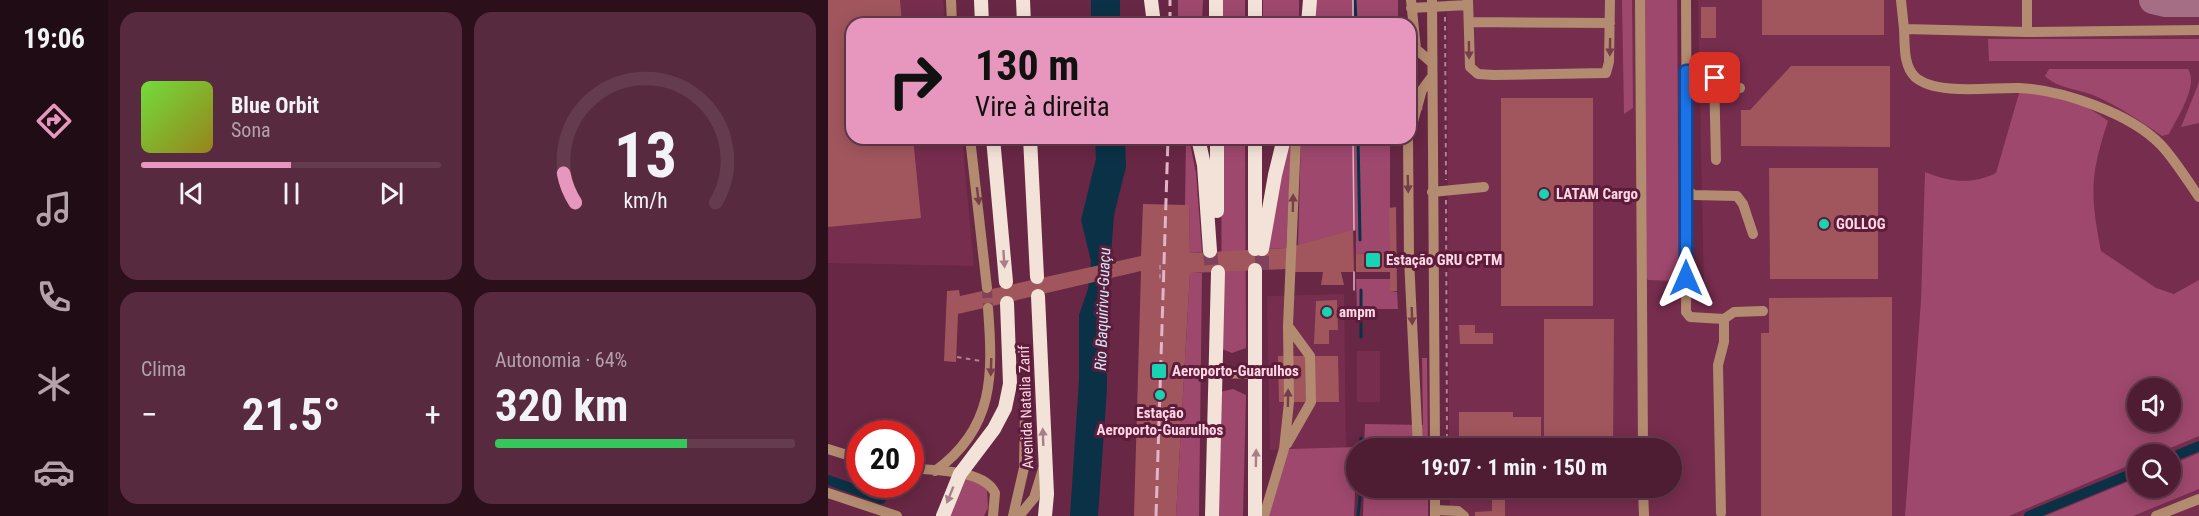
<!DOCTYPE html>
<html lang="pt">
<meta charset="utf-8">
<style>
body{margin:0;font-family:"Roboto Condensed",sans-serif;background:#582a3f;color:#f1f3f6;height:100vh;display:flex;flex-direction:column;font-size:22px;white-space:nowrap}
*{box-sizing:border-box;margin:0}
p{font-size:20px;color:#b3a2ac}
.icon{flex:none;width:33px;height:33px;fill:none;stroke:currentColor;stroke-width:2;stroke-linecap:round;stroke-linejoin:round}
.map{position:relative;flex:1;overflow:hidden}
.panel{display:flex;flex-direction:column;gap:12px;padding:12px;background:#2b101c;width:720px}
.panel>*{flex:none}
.top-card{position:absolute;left:18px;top:18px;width:570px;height:126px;border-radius:18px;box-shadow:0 3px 15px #0003,0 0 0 2px #653b4e;background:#e797bd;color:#111;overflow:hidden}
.tools{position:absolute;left:1299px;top:378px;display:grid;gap:12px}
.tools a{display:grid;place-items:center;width:54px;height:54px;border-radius:50%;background:#4e1d33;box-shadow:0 3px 15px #0003,0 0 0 2px #653b4e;font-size:30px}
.speed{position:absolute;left:18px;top:420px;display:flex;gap:12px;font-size:30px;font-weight:700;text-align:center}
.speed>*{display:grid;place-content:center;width:78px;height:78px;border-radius:50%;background:#4e1d33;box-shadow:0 3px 15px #0003,0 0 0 2px #653b4e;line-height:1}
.speed .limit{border:9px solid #d22;background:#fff;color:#111}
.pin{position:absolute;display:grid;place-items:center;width:51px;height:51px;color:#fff;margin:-26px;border-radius:12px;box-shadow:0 3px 9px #0006}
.me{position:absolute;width:66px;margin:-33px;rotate:0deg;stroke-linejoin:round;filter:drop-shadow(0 0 4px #0008)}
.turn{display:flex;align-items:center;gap:21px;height:126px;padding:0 30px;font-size:27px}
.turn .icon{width:78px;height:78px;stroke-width:2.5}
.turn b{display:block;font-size:42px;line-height:51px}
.big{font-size:45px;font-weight:700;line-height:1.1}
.panel .widget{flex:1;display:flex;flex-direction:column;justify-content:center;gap:9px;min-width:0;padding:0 21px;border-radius:18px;background:#582a3f}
.panel .dial{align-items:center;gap:0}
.dial svg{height:156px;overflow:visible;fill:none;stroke:#653b4e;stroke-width:7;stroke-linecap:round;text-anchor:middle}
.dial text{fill:#f1f3f6;stroke:none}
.song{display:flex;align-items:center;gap:18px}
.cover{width:72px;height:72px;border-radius:9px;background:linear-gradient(135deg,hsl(100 70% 55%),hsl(50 70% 35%))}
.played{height:6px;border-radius:3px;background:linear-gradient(90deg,#e797bd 50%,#653b4e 50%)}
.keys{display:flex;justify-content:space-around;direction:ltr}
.heat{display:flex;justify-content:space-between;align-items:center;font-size:33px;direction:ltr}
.charge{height:9px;border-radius:4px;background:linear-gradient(90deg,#34c759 64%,#653b4e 0)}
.panel .tiles{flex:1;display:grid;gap:12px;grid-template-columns:repeat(2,1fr)}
.trip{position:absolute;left:518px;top:438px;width:336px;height:60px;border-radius:30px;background:#4e1d33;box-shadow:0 3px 15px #0003,0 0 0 2px #653b4e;font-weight:700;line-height:60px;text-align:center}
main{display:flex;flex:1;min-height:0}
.dock{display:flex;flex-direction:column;width:108px;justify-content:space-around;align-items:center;background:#1f0c14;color:#b3a2ac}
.dock .icon{width:42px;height:42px}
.dock .selected{color:#e797bd}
.dock b{font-size:27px;color:#f1f3f6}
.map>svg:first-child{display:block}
.built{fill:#762d4e;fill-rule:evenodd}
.green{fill:#9e486d;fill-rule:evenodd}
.water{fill:#0a3145}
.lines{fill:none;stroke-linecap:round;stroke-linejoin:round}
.stream{stroke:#0a3145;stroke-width:3}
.canal{stroke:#0a3145;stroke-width:10}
.taxiway{stroke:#a56e84;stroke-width:28}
.building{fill:#a1565d}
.minor-tunnel{stroke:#7f415c;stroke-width:10;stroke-dasharray:10 5;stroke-linecap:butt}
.major-tunnel{stroke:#7f415c;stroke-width:14;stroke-dasharray:14 7;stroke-linecap:butt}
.path{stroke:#b48095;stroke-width:2;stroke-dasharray:4.5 4.5;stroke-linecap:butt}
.minor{stroke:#b38b70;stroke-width:10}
.major{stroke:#f3e2d7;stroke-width:14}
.tram{stroke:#e2b4c5;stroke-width:1.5}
.rail{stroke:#e2b4c5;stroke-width:3;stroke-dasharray:12 6;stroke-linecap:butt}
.oneway{fill:#763d4a}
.oneway2{fill:#a87f88}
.route-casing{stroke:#114b97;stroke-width:15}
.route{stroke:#1a73e8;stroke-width:10}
.poi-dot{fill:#17d5b3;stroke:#5c1c3a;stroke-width:2}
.labels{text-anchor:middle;stroke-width:6;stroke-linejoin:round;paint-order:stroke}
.poi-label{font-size:15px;font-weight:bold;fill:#ffd6e4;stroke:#5c1c3a;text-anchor:start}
.street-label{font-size:15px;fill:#ffd6e4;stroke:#5c1c3a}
.water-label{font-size:16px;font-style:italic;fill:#cee7f6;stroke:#5c1c3a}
</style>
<main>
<nav class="dock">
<b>19:06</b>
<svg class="icon selected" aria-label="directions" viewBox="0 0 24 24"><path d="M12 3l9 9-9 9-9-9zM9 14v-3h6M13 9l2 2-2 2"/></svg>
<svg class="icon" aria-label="music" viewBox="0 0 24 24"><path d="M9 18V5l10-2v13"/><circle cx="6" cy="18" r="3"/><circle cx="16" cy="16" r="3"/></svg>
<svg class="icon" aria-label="phone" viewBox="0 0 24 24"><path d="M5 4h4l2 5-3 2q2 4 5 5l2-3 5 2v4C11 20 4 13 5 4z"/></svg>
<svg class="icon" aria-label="climate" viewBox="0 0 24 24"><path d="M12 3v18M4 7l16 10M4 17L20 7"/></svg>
<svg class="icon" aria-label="car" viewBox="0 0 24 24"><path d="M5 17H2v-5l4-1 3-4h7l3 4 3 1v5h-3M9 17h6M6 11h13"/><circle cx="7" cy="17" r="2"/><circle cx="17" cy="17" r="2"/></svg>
</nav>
<section class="panel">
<div class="tiles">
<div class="widget">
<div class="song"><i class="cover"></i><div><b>Blue Orbit</b><p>Sona</p></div></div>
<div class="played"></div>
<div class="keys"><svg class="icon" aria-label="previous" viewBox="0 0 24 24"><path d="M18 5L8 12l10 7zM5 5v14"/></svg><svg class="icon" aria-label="pause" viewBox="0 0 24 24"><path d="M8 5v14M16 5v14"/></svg><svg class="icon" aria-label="next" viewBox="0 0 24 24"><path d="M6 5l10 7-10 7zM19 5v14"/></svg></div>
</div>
<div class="widget dial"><svg viewBox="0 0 100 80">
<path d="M14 69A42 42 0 1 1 86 69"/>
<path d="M14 69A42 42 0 0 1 8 54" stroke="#e797bd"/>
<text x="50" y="56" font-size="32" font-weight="700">13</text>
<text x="50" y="72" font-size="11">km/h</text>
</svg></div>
<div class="widget"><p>Clima</p>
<div class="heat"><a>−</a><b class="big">21.5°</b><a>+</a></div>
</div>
<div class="widget"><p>Autonomia · 64%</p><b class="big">320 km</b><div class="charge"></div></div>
</div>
</section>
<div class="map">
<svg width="1371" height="516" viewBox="0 0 1371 516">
<rect width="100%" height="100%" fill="#682744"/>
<path class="built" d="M0,0H115L117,24H24V138H134L146,266L0,263Z
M619,0H850L851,296H876L870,0H1371V516H622V488H843V448H621ZM1310,388H1342V422H1310ZM1310,454H1342V488H1310Z
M516,294L518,448L442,450L439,296Z
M529,351H552V402H529Z"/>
<path class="green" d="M350,0H375L374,24H350Z
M392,0H417V24H392Z
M435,0H471V24H435Z
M486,0H570V24H487Z
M794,0H804L805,108L796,114Z
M815,0H849L851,298H847V281L820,280L815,275Z
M1160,39H1371V61H1161Z
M1221,69H1360C1371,85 1349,118 1341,134L1334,136C1311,120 1290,106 1265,95C1249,89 1229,88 1217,76Z
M582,71L595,109L582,123Z
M1371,81V123L1353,127L1370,85Z
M1192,90C1224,95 1254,100 1280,121C1262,176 1262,195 1273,251L1328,288L1346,294L1371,280V436L1328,454H1310L1309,462L1181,516H1077L1093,301L1097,172C1122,182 1144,185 1168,173ZM1310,388H1342V422H1310Z
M358,138H361L368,173L374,252L362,253L361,205H357Z
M393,138H417L418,348L404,353L394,349Z
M461,138H464L458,248L439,249Z
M473,138H569L562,139V252L528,254V230L470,245Z
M362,273H374L371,516H348Z
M528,279H562V292H569L570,309H529Z
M594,358H599L600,448H536L537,424L595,425Z
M405,389L418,395L415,516H389L392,392Z
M529,447L526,516H441L461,449Z
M1371,453V489L1305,516H1217L1309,478L1310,488H1342L1343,465Z
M138,479H146L159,489L160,508L156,516H120L134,482Z
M536,488H600V516H535Z"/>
<path class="water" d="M263,0H292V24H263Z
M267,138H297L298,167L286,215L279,308V389L270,516H242L251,380V315L260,289L263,261L253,220L268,159Z"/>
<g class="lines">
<path class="stream" d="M527,0L528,24
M530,138L532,240
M533,290V337
M533,438V448
M530,516L533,488"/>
<path class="canal" d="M1342,458L1371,446
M0,480L53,499
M1201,516L1310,471"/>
<path class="taxiway" d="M1325,0L1338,3H1371"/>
</g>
<path class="building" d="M0,0H72L74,24H24V138H85L93,218L0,227Z
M934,0H1056V35H934Z
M873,7H888V38H873Z
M963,66H1062V147L913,146V110H922Z
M673,98H765V306H673Z
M941,168H1050V279H942Z
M315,204L361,205L362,253L458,248L525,230L526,272H513L516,285H493L495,272H459V269L362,273L348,516H306L313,271L130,314L128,362L116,361L119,291L131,290L132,296L313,256Z
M568,207L569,291L562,292V272H528V254L562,252L561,208Z
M1064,297V516H933V333H941V298Z
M509,300L510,330H501V344H486L488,301Z
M716,319H786L785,448H631V412H685V417H713V445H716Z
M631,325H647V333H665V344H632Z
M450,356H510L511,402H451Z
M664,497H677V516H647V512L664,511Z"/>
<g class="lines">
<path class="minor-tunnel" d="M159,288L160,308"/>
<path class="major-tunnel" d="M382,251L384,272
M434,270V249"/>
<path class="path" d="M617,17L618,180
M618,200L619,448
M332,265V282
M129,357L152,361
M619,488V500"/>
<path class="minor" d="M123,0L124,24
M583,0L588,49L603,62
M604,0L607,448
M640,0L642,67L650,74L666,75L778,73L781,62L782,0
M812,0L815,448
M858,0L859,189L865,195L909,196L915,204L925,234
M1073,0L1076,29L1199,32L1371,30
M1199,0V32
M583,8L640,5
M641,22L782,23
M1076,29C1077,45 1075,65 1087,77C1109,96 1163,87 1191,88C1234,90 1302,113 1333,145C1347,160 1359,180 1371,197
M858,71L881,70L886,73L888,160
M887,89L912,88
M582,132L594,90L603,78
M142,138L159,288
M580,138L581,258L590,448
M859,189L858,312L862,317L896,319L906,312L935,311
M604,192L656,187
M387,373L428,374
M459,444L483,402L482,356L460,326
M0,449L32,459
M82,468C107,471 156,469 167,493L165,516
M107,471C167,428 165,374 160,308
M607,488V516
M815,488L816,516
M0,493L69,516
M607,510L630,511L636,516
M893,513L890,365L896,342V319
M185,516L196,468L197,411
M191,516L206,498L215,469
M436,516L456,449L461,402L460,326L468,138
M1328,516L1371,499"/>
<path class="major" d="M153,0L154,24
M195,0L196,24
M323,0L326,24
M388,0V24
M427,24V0
M480,24L482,0
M165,138L178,282
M202,138L209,277
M370,138L376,165L382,251
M389,138V211
M427,249V138
M434,249L447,175L456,138
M427,270V516
M210,296L219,494L217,516
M115,516L132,474L166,429L177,408L182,384L179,303
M384,516L390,272"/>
<path class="tram" d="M525,0V24
M525,138L526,230
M526,272V290"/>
<path class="rail" d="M342,24V0
M328,516L340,138"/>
</g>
<defs><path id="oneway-solid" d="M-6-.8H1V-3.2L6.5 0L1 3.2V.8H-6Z" transform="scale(1.5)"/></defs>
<g class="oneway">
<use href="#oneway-solid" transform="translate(782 47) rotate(91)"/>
<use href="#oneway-solid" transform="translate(641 50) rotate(89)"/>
<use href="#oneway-solid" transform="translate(580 184) rotate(88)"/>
<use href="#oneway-solid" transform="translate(150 196) rotate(83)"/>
<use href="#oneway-solid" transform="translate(465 203) rotate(-89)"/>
<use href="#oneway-solid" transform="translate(584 316) rotate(88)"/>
<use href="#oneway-solid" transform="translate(163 367) rotate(92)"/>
<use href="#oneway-solid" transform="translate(460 398) rotate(-89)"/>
</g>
<g class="oneway2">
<use href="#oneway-solid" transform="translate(176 259) rotate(86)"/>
<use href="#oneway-solid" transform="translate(215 437) rotate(-92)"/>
<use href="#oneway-solid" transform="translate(428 458) rotate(-89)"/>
<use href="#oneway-solid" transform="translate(122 495) rotate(112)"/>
</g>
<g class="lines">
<g class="route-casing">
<path id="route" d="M858,278V71L881,70L887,78"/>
</g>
<use href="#route" class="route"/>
</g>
<g class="poi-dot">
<circle cx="716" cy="194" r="6"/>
<circle cx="996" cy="224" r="6"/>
<rect x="537" y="252" width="16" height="16" rx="3"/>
<circle cx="499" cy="312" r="6"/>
<rect x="323" y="363" width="16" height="16" rx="3"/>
<circle cx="332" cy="395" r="6"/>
</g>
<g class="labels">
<g class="poi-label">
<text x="728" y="199">LATAM Cargo</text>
<text x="1008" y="229">GOLLOG</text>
<text x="558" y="265">Estação GRU CPTM</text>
<text x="511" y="317">ampm</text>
<text x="344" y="376">Aeroporto-Guarulhos</text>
<text x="332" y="418" text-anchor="middle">Estação<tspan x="332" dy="17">Aeroporto-Guarulhos</tspan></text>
</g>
<g class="street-label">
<text transform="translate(198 407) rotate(-92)" y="5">Avenida Natalia Zarif</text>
</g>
<g class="water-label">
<text transform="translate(274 309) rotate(-88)" y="6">Rio Baquirivu-Guaçu</text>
</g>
</g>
</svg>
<div class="tools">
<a><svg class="icon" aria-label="sound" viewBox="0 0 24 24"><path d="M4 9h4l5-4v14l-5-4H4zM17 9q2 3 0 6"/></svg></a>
<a><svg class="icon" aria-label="search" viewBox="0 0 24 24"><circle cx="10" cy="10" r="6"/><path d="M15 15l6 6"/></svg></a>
</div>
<div class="speed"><div class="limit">20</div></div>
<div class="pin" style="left:887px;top:78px;background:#d93025"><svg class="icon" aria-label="arrive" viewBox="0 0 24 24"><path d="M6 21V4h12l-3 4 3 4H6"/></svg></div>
<svg class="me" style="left:858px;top:278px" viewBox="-20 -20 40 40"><path d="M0-17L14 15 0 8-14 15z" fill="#1a73e8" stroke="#fff" stroke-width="4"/></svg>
<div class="trip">19:07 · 1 min · 150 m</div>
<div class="top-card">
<div class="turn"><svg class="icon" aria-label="right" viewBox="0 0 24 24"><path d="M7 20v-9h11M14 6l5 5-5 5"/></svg><div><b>130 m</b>Vire à direita</div></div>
</div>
</div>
</main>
